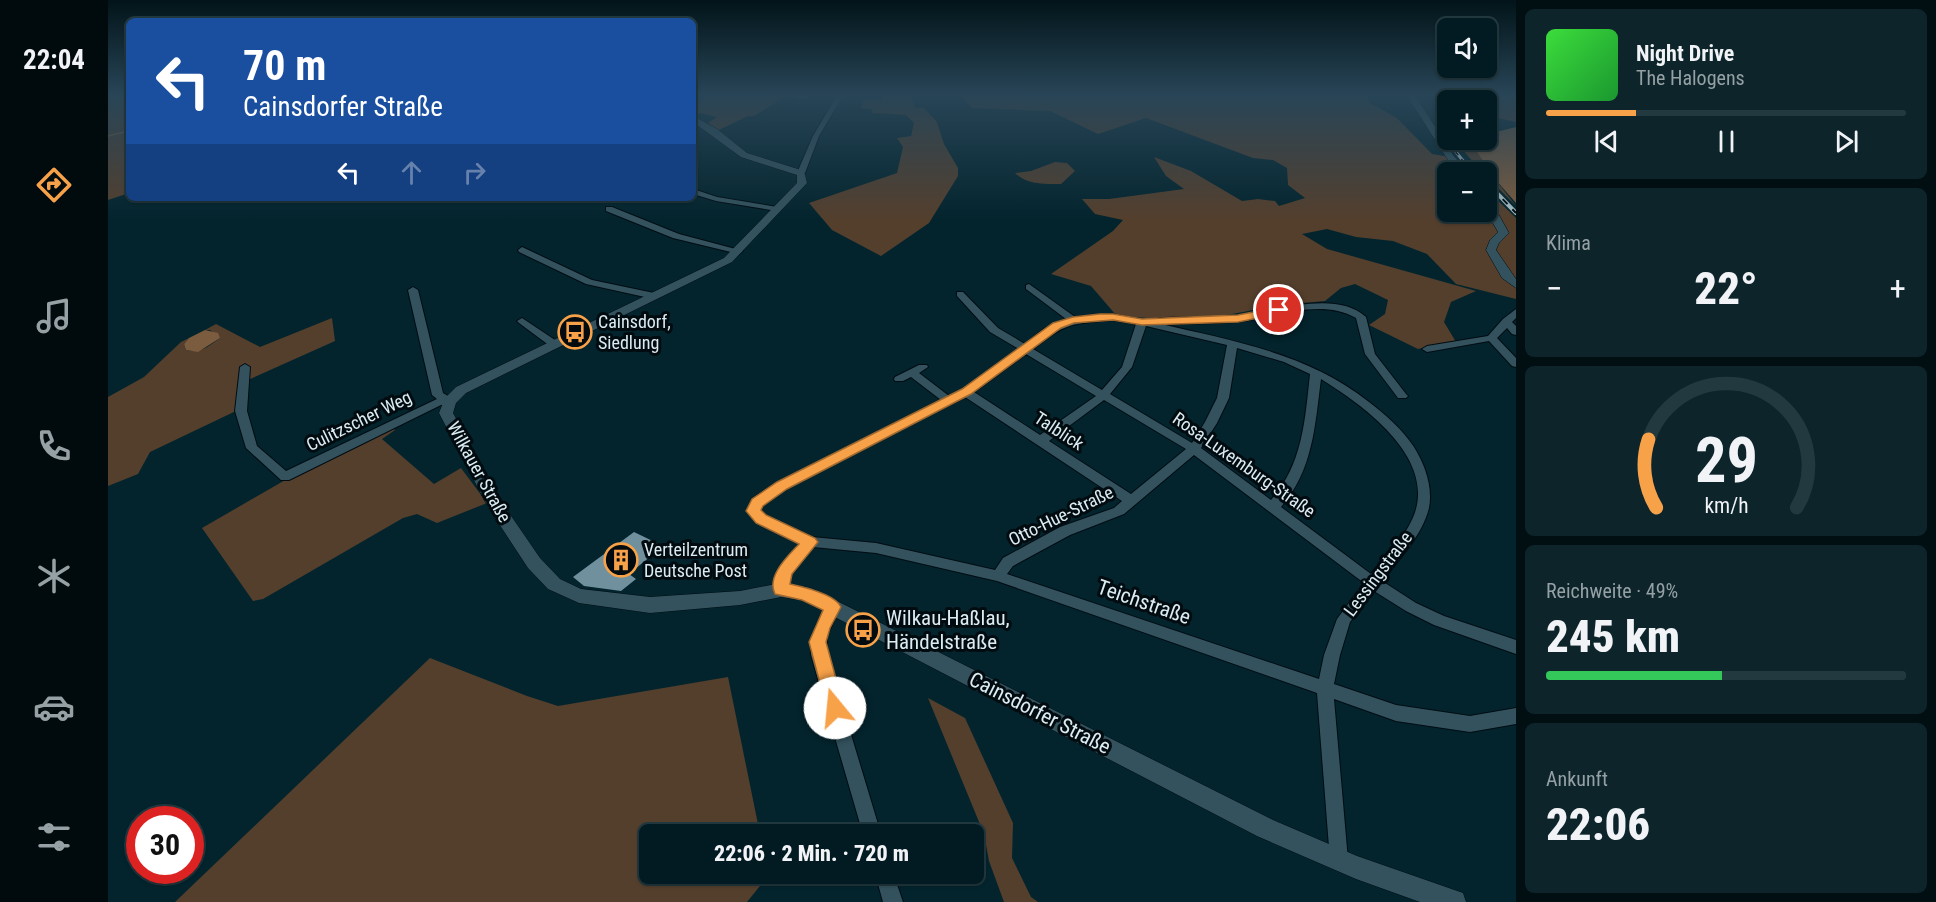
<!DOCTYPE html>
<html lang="de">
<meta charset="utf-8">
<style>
body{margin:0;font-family:"Roboto Condensed",sans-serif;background:#0c242a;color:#f1f3f6;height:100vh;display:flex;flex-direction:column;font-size:22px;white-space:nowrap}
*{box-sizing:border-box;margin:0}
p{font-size:20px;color:#96a1a5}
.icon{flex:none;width:33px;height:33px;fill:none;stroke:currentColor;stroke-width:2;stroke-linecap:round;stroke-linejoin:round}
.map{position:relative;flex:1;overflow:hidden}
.sheet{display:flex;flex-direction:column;gap:9px;padding:9px;background:#010f13;width:420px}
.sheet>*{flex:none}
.hud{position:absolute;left:18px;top:18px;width:570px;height:183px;border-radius:9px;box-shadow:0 2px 4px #0004,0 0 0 2px #233940;background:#1a4fa0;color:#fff;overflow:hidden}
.tools{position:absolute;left:1329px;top:18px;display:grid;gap:12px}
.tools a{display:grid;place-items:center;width:60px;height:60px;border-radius:9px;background:#021b22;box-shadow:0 2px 4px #0004,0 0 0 2px #233940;font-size:30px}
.speed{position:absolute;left:18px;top:806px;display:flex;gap:12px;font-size:30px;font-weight:700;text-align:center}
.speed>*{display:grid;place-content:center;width:78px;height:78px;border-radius:50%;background:#021b22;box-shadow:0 2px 4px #0004,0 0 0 2px #233940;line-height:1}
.speed .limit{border:9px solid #d22;background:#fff;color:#111}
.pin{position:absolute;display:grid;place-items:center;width:51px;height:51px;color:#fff;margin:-26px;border:3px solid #fff;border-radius:50%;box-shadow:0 2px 6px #0007}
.me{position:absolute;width:66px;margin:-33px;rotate:343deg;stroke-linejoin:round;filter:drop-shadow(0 0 4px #0008)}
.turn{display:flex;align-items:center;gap:21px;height:126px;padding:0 18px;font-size:27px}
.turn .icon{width:78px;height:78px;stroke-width:2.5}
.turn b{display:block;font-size:42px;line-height:51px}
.lanes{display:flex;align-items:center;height:57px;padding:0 18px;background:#0003;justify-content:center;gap:30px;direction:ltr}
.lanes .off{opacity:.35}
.big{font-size:45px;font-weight:800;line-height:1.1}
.sheet .card{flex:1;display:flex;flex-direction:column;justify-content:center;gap:9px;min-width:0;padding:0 21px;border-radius:9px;background:#0c242a}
.sheet .dial{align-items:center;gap:0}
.dial svg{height:156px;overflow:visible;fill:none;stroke:#233940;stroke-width:7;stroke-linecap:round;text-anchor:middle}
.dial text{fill:#f1f3f6;stroke:none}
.song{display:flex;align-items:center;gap:18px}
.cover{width:72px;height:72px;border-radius:9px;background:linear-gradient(135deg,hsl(120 70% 55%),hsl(130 70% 35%))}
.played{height:6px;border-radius:3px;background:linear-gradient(90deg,#f7a149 25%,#233940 25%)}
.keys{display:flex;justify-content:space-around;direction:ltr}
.heat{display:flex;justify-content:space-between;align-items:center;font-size:33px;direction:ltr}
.charge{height:9px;border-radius:4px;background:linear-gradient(90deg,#34c759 49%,#233940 0)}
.trip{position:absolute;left:531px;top:824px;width:345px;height:60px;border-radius:9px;background:#021b22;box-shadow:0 2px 4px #0004,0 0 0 2px #233940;font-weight:800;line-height:60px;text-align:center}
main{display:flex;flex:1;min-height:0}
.dock{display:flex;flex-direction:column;width:108px;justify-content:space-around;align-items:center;background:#010b0e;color:#96a1a5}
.dock .icon{width:42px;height:42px}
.dock .on{color:#f7a149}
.dock b{font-size:27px;color:#f1f3f6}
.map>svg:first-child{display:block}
.green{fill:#543f2d}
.water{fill:#7c5c3f}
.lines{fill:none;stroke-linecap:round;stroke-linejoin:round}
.stream{stroke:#7c5c3f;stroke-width:1.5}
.canal{fill:#7c5c3f;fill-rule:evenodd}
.building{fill:#6f909c}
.minor-casing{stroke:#000c13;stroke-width:2}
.tertiary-casing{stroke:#000c13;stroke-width:1}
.minor{fill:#33525d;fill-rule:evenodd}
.tertiary{fill:#33525d;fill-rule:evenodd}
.rail-far1-casing{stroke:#aabfc6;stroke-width:3}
.rail-casing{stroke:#aabfc6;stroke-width:4}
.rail-far1{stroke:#020b0f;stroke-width:1.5;stroke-dasharray:5;stroke-linecap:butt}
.rail{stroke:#020b0f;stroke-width:2;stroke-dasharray:7;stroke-linecap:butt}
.route{fill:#f7a149;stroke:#a1692f;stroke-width:1.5}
.labels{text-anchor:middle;stroke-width:6;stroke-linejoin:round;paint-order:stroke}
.poi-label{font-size:18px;fill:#dbecf3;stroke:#020b0f;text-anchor:start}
.street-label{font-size:18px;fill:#dbecf3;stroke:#020b0f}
.near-street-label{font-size:21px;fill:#dbecf3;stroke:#020b0f}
.near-poi-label{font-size:21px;fill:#dbecf3;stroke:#020b0f;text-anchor:start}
</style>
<main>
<nav class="dock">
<b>22:04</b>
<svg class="icon on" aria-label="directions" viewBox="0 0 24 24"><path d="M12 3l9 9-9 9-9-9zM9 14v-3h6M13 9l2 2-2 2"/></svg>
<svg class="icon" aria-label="music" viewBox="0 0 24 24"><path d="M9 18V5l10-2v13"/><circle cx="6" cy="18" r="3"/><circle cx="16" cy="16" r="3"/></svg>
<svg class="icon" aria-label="phone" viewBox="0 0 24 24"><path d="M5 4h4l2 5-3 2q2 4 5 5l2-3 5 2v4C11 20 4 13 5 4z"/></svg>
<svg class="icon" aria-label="climate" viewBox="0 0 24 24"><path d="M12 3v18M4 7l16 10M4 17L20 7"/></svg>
<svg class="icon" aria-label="car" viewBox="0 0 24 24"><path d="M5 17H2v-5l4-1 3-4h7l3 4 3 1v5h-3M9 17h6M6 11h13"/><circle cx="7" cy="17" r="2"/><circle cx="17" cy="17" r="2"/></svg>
<svg class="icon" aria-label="filters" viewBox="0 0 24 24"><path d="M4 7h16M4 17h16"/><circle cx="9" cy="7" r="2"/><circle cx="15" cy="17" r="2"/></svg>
</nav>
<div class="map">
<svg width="1408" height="902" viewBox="0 0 1408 902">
<rect width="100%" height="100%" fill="#03242d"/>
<path class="green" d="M0,94H21V193L0,200Z
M605,94H703L699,99L678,96L646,116H640L611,130L600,123L609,117L592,113L585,116V102Z
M774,94H803L807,108H816L829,122L836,144L850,168V176L821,223L773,256L724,230L701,203L789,173L795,147L789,138L803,136L806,123L798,115L764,113V109L753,108L755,100H773Z
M852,94H1258L1262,103L1289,118L1324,154L1348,158L1362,172H1340V212H1378L1379,190L1408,218V299L1348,284L1319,254L1285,241L1248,237L1219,229L1194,234L1219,249L1368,291L1343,302L1336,322L1348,342L1310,349L1261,325L1277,314L1280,300L1247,284L1233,288L1217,301L1148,307L1145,310C1101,320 1052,321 1008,315L983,286L943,274L1005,231L1015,220L987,214L974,199H1001L1076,189L1058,176L1046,157L1083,171L1134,201L1150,199L1167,201L1171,206L1197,198L1180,185L1179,168L1165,160L1145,158L1038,118L990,134L942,111L864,108Z
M1343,94H1408V122L1390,118L1379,121L1378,100H1342Z
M1346,140H1369V152L1387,179L1408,206L1379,177L1378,172H1374Z
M947,162L959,163L967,171L953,184C937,184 919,185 907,173L923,171Z
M224,318L227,341L131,384L130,410L42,452L30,474L0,486V397L36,377L73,342L81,338L76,344L78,350C92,354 101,346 112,338L102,330H97L108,324L152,347Z
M283,426L287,430L274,439L326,484L353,468L379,503L329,523L309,514L295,518L155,599L145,601L94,528L179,479Z
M322,658L419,696L450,706L620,677L652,834H542V873H660V876L639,902H67Z
M820,698L857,718L905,823L904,858L923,897L930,902H896L881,861L876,834Z"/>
<path class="water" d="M1408,127V203L1387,179L1369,152L1375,140H1378L1384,133Z
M97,330L110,333L112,338L90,352L78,350L76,344L81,338Z"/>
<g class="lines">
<path class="stream" d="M0,136L21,131"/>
<path class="canal" d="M1386,94H1392L1390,102L1378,115C1378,107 1384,102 1386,94Z
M1378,123L1389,132V134H1385L1378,131Z"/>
</g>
<path class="building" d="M526,532L555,546L521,574L528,579L513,591L476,586L465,577Z"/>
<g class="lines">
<g class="minor-casing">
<path id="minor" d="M730,94H736L711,136L697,173L690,175L689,173L705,136Z
M585,189L609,197L669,207L673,209L669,211L608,201L585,194Z
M498,207H504L571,234L635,251L631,254L565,238L498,211Z
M414,247L484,280L546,293L551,296L546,299L478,284L411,252L410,250Z
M921,284L967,317L1005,314L1048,323L1049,319L1052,318C1077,317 1102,318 1127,316C1163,313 1227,288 1258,317L1267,354L1298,394L1300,396L1298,398H1290L1257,354L1248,318C1211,297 1166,319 1127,322C1102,324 1077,323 1053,324C1126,341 1201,354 1261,402C1278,415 1294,429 1306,447C1317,465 1325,487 1321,508C1314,536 1291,559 1274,581L1308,603L1336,616L1408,640V654L1326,625L1298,611L1266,591L1242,622L1232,655L1226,684L1288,705L1362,716L1408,708V724L1362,732L1288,721L1226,699L1240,860L1238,867L1231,869L1224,867L1222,860L1209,693L889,581L768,553L705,547L683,574L678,594L673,596L668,594C659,575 681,556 693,544L648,522L640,511L644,499L670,482L833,400L803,377L795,381H787L786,379L787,377L811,365H819L820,367L811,373L841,396L854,390L911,349L882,332L849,296V292H855L890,328L917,344L936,329L958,319L918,289V285ZM1005,320L1028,324L1014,367L994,390L925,349C956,323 966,323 1005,320ZM1038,326L1119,345L1109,398L1097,422L1084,443L1002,394L1024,367ZM1129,348L1176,362L1202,374C1197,419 1195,464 1163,500L1093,448L1109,423L1121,398ZM918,354L988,396L932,435L866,392ZM1213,379C1253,404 1323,453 1308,509C1301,534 1279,554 1263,574L1173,507C1205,470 1207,426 1213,379ZM857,397L1014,501L1006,508L952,527L895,558L887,570L768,543L704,537L658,516L653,510L655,505L678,488ZM996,400L1078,449L1023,494L941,441ZM1086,455L1256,583L1229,619L1216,655L1211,679L899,574L905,566L962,535L1016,514Z
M305,287L310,290L335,393L348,401L346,404L333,405L181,480H173L138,448L127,411L132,367L137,364L142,367L139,411L149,446L178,471L329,399L324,395L300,290Z
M1408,309V318L1404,322L1408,326V335L1404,334L1399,328L1389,338L1408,358V367L1404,366L1381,341L1319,352L1314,349L1319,346L1380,336L1395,319Z
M414,318L450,342V346H442L411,323L409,321Z
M725,601L730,603L732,607L719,636V655L773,834H755L703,655C702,635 710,620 720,603Z
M767,873H785L795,902H775Z"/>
</g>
<g class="tertiary-casing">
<path id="tertiary" d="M1298,94H1306L1345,155L1359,172H1350L1338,157Z
M585,116L609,129L639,153L696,171L699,183L624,262L358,393L348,403L345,413L392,500L432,558L452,579L473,589L542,597L632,591L673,583L703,588L1165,820L1249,856L1355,893L1358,902H1312L1248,879L1149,836L694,600L673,597L632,605L542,613L471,603L440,589L420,568L380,507L331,413L337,398L348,387L616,258L689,183V175L633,157L585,122Z
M1378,198L1383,201L1401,233L1391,243L1388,250L1408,279V288L1394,278L1378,250L1382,240L1390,232L1378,211Z"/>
</g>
<use href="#minor" class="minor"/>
<use href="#tertiary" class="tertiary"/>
<g class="rail-far1-casing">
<path id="rail-far1" d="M1336,94C1331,132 1340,145 1365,172
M1378,182L1386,191"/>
</g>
<g class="rail-casing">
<path id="rail" d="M1385,189L1408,213"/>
</g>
<use href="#rail-far1" class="rail-far1"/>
<use href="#rail" class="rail"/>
</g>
<linearGradient id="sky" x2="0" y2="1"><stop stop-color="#021419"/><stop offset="0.43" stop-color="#284557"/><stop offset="1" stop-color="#284557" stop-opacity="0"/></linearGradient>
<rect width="1408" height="220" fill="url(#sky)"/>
<path class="route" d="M1171,307L1177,310L1175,313L1130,322L1034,325L1005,320L966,323L953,328L863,394L679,489L655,506L653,510L658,515L707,538L710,542L684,574L682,584C696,587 727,594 733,607L722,628L718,642L736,708L733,714L727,717L720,714L701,642L715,610L694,600L667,594C658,576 680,556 691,544L648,523L638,511L644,499L669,482L854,389L945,323L965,317L992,314H1005L1034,319L1130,315Z"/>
<defs>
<g id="bus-ring" transform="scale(1.725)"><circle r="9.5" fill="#020b0f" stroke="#f7a149" stroke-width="1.5"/><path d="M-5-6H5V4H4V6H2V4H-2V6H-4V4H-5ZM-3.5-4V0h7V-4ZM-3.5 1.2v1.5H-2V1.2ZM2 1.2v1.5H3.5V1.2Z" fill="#f7a149"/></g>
<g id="building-ring" transform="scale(1.725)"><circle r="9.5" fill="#020b0f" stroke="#f7a149" stroke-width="1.5"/><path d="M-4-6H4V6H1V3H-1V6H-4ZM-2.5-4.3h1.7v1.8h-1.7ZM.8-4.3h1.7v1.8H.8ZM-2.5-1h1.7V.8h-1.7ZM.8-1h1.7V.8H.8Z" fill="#f7a149"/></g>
</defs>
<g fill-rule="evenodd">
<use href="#bus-ring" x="467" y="332"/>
<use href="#building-ring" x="513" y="560"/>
<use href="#bus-ring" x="755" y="630"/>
</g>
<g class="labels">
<g class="poi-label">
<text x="490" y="328">Cainsdorf,<tspan x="490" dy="21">Siedlung</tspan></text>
<text x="536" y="556">Verteilzentrum<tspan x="536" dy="21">Deutsche Post</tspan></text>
</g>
<g class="street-label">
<text transform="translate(251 421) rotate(-26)" y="6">Culitzscher Weg</text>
<text transform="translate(951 431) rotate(33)" y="6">Talblick</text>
<text transform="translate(1136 465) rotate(35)" y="6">Rosa-Luxemburg-Straße</text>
<text transform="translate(371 472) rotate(61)" y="6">Wilkauer Straße</text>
<text transform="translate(953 516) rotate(-26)" y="6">Otto-Hue-Straße</text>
<text transform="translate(1270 574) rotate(-53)" y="6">Lessingstraße</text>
</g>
<g class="near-street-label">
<text transform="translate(1036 602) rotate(19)" y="7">Teichstraße</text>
<text transform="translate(932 713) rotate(27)" y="7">Cainsdorfer Straße</text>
</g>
<g class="near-poi-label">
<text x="778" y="625">Wilkau-Haßlau,<tspan x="778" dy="24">Händelstraße</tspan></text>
</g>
</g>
</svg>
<div class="tools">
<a><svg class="icon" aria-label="sound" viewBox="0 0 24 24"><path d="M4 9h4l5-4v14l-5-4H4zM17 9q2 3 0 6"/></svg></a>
<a>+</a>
<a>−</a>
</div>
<div class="speed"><div class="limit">30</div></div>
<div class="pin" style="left:1171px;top:310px;background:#d93025"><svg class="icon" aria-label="arrive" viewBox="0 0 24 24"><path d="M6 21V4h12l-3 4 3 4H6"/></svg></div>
<svg class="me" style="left:727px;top:708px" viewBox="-20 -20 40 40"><circle r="19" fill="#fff"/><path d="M0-13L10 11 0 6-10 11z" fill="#f7a149"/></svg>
<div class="trip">22:06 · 2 Min. · 720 m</div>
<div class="hud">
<div class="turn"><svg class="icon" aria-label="left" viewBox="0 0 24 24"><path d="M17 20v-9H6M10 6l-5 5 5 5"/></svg><div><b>70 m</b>Cainsdorfer Straße</div></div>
<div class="lanes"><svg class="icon" aria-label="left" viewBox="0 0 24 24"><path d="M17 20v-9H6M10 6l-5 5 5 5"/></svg><svg class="icon off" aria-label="ahead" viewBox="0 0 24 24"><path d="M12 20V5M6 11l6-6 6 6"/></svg><svg class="icon off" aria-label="right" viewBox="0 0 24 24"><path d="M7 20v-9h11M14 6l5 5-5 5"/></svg></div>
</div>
</div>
<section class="sheet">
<div class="card">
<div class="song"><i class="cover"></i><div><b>Night Drive</b><p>The Halogens</p></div></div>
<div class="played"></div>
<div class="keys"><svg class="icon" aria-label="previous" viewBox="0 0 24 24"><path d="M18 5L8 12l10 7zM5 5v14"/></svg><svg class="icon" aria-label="pause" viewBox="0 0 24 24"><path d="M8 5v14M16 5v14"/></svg><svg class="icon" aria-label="next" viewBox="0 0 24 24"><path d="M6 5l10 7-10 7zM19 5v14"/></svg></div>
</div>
<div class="card"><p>Klima</p>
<div class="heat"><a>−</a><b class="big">22°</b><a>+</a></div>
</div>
<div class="card dial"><svg viewBox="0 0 100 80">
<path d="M14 69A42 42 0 1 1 86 69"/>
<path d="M14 69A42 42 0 0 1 10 34" stroke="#f7a149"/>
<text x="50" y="56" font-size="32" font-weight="700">29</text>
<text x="50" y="72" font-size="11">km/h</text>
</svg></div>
<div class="card"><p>Reichweite · 49%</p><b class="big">245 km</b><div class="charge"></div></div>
<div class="card"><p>Ankunft</p><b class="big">22:06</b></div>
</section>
</main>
